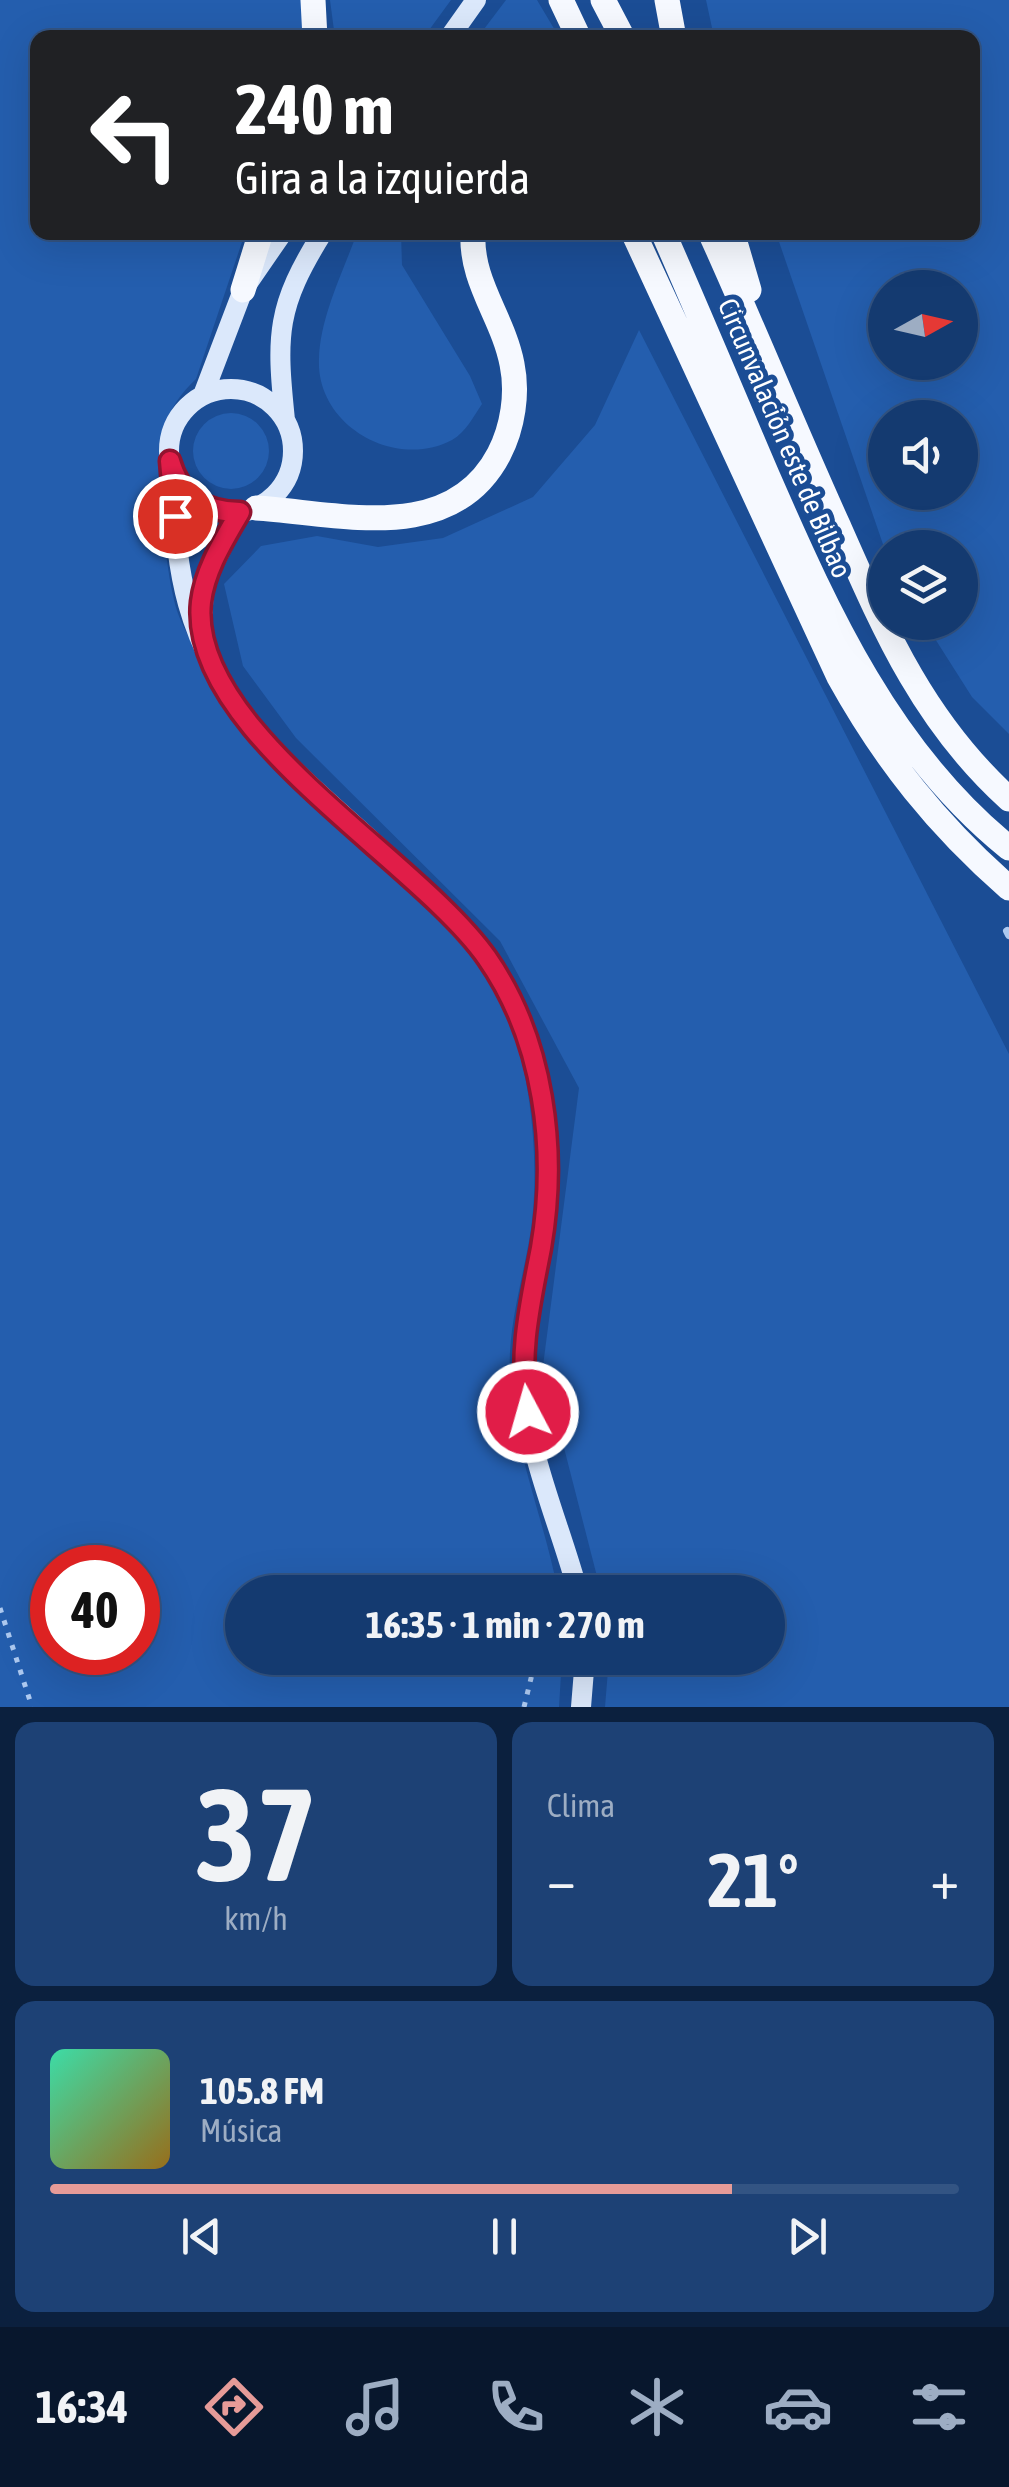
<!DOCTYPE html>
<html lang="es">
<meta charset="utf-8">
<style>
body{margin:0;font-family:"Asap Condensed",sans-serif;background:#1d4175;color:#f1f3f6;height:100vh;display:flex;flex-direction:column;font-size:38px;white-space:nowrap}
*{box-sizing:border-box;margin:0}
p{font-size:32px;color:#9dadc3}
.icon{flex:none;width:55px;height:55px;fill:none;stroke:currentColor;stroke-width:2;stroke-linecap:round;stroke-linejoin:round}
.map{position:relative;height:1707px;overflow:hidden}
.side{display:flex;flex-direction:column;gap:15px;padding:15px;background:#0b203e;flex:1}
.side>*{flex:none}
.hud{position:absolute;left:30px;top:30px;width:950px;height:210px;border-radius:20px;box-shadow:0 10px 40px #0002,0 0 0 2px #335483;background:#202124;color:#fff;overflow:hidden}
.needle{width:65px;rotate:82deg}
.tools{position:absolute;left:868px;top:270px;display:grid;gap:20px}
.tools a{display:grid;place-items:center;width:110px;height:110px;border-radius:50%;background:#143a70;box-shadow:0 10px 40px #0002,0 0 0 2px #335483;font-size:50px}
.speed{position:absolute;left:30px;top:1545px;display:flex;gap:20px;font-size:50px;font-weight:700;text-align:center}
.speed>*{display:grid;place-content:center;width:130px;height:130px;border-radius:50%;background:#143a70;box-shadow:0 10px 40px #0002,0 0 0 2px #335483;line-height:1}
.speed .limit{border:15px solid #d22;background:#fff;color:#111}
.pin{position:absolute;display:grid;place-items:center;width:85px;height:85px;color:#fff;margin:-42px;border:5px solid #fff;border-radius:50%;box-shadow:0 2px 10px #0007}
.me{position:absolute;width:110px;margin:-55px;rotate:354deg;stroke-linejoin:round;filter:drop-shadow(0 0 8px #0008)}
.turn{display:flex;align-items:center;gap:35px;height:210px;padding:0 40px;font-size:45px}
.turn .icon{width:130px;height:130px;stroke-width:2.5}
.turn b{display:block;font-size:70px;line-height:85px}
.big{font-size:75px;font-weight:700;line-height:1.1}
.side .widget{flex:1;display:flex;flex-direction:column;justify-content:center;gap:15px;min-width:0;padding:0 35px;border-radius:20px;background:#1d4175}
.side .dial{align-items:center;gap:0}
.dial b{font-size:130px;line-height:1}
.song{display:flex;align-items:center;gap:30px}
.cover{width:120px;height:120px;border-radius:15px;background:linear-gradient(135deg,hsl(160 70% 55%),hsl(40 70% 35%))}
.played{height:10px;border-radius:5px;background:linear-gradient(90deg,#e69b98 75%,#335483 75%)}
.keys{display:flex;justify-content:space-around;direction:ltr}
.heat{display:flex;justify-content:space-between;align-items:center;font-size:55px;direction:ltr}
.side .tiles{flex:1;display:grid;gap:15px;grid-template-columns:1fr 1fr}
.widget:last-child{grid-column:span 2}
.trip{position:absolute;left:225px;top:1575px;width:560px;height:100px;border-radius:50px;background:#143a70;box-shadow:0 10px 40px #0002,0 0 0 2px #335483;font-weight:700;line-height:100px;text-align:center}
.dock{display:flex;height:160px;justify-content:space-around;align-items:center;background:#08172d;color:#9dadc3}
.dock .icon{width:70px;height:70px}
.dock .selected{color:#e69b98}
.dock b{font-size:45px;color:#f1f3f6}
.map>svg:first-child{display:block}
.green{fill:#245eae;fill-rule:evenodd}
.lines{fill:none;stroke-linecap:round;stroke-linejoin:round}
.path{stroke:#adc9f0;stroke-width:5;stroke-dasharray:5 8;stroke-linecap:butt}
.lane{stroke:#adc9f0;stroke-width:8}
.secondary{stroke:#dbe8fb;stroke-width:20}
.primary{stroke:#f6f9ff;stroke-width:25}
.route-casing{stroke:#92132f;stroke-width:25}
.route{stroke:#e11d48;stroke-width:18}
.labels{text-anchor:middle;stroke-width:10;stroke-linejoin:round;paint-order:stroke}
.street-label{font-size:28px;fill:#fff;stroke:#1b4d95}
</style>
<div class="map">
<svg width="1009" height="1707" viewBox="0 0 1009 1707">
<rect width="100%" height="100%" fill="#1b4d95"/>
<path class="green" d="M0,0H302L304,37L38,38V232L245,233L196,379C155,417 156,458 161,511C165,540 167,571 174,600C177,615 185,629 191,642C203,670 216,698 234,722C305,820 420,879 489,980C530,1040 541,1158 531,1229C523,1281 507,1326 510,1379C514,1450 545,1522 558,1592H242V1658H562L559,1707H0ZM52,1568H138V1652H52Z
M330,0H451L424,37L335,38Z
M506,0H537L559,37H478Z
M706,0H1009V734L972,697L925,623L960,622V548L885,550L776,233L972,232V38L714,37ZM885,288H960V362H885ZM885,418H960V492H885Z
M357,233H401L402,265L470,376L482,404C473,417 466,432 452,440C396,470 316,426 319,359C320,317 343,272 357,233Z
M639,330L1009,1054V1707H605L609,1658H768V1592H601L543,1366L579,1088L500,941L296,738L243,666L224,584L261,546L317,536L378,547L443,538L533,497L595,425Z
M193 451a38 38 0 1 1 76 0a38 38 0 1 1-76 0Z"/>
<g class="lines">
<path class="path" d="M0,1608L32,1707
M524,1707L536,1658"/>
<path class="lane" d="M1007,931L1009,935"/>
<path class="secondary" d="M449,38L476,0
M169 451a62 62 0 1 1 124 0a62 62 0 1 1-124 0Z
M203,395L243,290L283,232
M285,420C276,334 276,307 323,232
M170,461C174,508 175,558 188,604C226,740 339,800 429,896C463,932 502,968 520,1016C546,1089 553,1169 541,1246C533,1293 522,1333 524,1381C526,1452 560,1524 578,1592
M202,628L204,583L240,512
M581,1707L585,1658"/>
<path class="primary" d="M313,0L315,38
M561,0L579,38
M603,0L623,38
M667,0L674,38
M633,232L839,677C885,760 938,826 1009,888
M663,232C699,314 733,395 768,477C828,614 890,752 1009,848
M710,232C754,329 794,428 838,525C884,629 923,721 1009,799
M732,232L749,290
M243,290L261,232
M256,508C339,513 451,546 499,454C513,427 518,393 512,364C503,317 470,282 473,232"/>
</g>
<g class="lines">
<g class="route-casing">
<path id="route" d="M175,516L170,461C180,496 204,512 240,512C224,540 205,569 201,602C187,730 418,859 487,958C544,1040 558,1150 541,1248C530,1305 518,1354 528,1412"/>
</g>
<use href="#route" class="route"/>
</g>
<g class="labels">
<g class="street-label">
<text transform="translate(785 438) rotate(67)" y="10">Circunvalación este de Bilbao</text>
</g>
</g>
</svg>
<div class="tools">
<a><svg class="needle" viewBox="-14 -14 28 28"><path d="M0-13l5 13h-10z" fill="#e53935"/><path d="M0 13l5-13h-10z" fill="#9dadc3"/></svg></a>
<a><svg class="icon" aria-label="sound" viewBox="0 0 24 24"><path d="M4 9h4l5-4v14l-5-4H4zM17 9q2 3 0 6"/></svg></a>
<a><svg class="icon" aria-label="layers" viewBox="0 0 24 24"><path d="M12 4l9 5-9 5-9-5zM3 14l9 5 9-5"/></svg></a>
</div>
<div class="speed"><div class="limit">40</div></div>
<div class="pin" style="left:175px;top:516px;background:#d93025"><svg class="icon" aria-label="arrive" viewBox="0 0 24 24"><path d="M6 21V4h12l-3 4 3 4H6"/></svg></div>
<svg class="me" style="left:528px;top:1412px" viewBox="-20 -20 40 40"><circle r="17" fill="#e11d48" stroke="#fff" stroke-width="3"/><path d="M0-11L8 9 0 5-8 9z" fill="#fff"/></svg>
<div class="trip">16:35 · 1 min · 270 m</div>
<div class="hud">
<div class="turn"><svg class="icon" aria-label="left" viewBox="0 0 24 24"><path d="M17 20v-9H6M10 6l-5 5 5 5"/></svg><div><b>240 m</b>Gira a la izquierda</div></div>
</div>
</div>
<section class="side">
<div class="tiles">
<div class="widget dial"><b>37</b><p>km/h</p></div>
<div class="widget"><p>Clima</p>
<div class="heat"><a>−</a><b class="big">21°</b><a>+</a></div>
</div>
<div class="widget">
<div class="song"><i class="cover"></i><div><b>105.8 FM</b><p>Música</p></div></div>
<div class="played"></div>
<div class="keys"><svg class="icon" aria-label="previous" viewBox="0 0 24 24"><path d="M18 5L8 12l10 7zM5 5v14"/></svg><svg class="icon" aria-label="pause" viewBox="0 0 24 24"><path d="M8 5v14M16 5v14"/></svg><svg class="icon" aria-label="next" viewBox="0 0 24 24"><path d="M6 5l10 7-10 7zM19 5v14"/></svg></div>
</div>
</div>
</section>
<nav class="dock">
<b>16:34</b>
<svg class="icon selected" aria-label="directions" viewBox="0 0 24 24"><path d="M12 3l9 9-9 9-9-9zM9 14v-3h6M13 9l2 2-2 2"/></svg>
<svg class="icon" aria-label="music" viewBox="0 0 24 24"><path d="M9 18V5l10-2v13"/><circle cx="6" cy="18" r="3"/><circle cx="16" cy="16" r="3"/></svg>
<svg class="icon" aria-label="phone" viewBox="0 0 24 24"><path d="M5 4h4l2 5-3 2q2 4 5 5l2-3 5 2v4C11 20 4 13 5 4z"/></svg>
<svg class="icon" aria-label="climate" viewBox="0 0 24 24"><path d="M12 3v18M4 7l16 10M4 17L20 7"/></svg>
<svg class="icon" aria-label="car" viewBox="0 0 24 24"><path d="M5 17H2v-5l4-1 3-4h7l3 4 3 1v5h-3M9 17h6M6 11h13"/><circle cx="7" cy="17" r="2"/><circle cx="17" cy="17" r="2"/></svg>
<svg class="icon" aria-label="filters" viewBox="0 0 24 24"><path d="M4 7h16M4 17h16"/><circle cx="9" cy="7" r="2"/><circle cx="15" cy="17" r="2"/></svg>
</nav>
